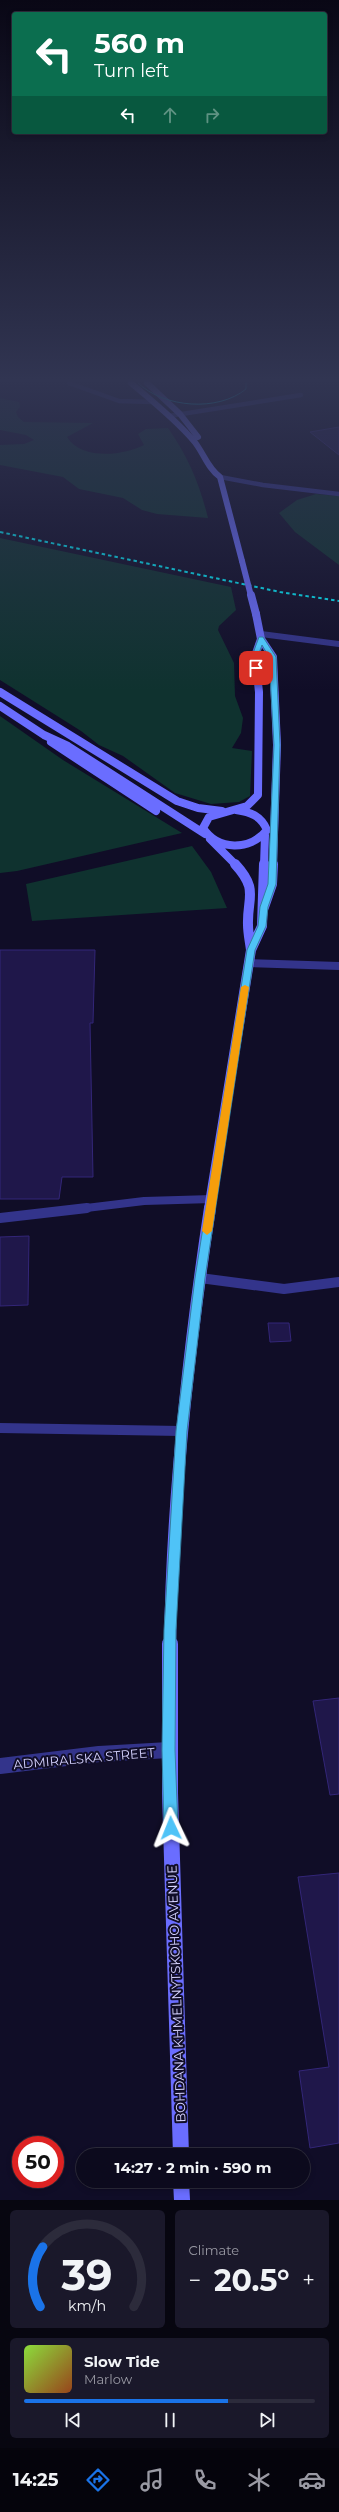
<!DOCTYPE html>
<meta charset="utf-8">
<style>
body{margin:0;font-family:Montserrat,sans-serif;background:#1a182a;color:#f1f3f6;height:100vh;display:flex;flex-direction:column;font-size:15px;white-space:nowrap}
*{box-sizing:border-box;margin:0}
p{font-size:13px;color:#9a9aa4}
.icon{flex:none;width:22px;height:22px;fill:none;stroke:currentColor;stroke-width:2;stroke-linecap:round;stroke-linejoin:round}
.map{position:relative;height:2200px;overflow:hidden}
.drawer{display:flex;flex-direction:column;gap:10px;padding:10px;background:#070610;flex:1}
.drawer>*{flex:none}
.banner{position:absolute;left:12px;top:12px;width:315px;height:122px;border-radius:4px;box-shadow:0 2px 6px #0003,0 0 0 1px #2c2b3b;background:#0b6e4f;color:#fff;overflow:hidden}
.speed{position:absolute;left:12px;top:2136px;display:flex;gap:8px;font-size:20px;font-weight:700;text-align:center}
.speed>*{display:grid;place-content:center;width:52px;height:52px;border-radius:50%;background:#0c0a1d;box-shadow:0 2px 6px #0003,0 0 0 1px #2c2b3b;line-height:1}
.speed .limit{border:6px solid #d22;background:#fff;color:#111}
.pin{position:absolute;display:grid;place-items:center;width:34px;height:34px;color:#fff;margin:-17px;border-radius:8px;box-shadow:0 2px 6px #0006}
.me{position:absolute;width:44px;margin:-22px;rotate:358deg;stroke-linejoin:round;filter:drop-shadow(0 0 3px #0008)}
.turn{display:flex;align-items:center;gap:14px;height:84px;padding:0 16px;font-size:18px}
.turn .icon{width:52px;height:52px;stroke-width:2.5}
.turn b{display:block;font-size:28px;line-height:34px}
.lanes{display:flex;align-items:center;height:38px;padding:0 16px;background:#0003;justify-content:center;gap:20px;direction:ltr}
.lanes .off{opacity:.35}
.big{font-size:30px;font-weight:700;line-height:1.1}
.drawer .tile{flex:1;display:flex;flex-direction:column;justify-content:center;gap:6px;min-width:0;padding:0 14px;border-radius:6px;background:#1a182a}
.drawer .dial{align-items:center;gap:0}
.dial svg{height:104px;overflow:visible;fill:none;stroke:#2c2b3b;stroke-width:7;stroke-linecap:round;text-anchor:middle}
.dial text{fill:#f1f3f6;stroke:none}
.song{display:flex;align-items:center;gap:12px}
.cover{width:48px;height:48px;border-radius:6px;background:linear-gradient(135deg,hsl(90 70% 55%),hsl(20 70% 35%))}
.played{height:4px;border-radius:2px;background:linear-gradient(90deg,#1a73e8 70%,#2c2b3b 70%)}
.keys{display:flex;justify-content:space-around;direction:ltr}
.heat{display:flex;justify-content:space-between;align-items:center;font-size:22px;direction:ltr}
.drawer .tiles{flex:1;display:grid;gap:10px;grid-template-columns:1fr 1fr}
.tile:last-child{grid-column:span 2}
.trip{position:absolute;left:76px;top:2148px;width:234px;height:40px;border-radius:20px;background:#0c0a1d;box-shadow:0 2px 6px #0003,0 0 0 1px #2c2b3b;font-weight:700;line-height:40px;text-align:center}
.tabs{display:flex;height:64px;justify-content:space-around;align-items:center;background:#05040c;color:#9a9aa4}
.tabs .icon{width:28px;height:28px}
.tabs .active{color:#1a73e8}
.tabs b{font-size:18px;color:#f1f3f6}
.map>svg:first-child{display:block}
.green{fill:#0f322f}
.building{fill:#1f174a;stroke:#332678}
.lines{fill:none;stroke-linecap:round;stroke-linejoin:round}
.lane-far3{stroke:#33348b;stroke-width:4.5}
.lane-far2{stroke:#33348b;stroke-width:6}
.lane-far1{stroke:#33348b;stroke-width:8}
.lane{stroke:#33348b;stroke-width:10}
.street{stroke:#33348b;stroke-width:16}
.secondary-far4{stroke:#6a6dff;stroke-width:6}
.secondary-far3{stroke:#6a6dff;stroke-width:8}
.secondary-far2{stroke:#6a6dff;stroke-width:10}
.secondary-far1{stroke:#6a6dff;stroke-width:12}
.secondary{stroke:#6a6dff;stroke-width:16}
.tram{stroke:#00f0fe;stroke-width:1}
.rail{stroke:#00f0fe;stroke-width:2;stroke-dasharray:3.5 3;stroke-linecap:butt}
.secondary-bridge-far1{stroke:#6a6dff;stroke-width:6}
.secondary-bridge{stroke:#6a6dff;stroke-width:8}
.route{fill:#4fc3f7;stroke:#337fa1}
.slow{fill:#f59e0b}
.labels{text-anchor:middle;stroke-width:4;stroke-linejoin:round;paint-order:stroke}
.near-street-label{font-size:13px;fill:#d6d3ff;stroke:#100d27}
</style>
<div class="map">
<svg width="339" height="2200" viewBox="0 0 339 2200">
<rect width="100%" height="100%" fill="#100d27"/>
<path class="green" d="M0,398L19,402L20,407L16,412L18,417L24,422L93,423L67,437C81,460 123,456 144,445L138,434L146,429L168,428C188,456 200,485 208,518L157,514L142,510L123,498L79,489L63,477L0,465V445L24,444L34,440L26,435L0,430Z
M316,494L339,496V565L295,532L279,513L297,500Z
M0,538L231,587L236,610L219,626L218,630L234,663L235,696L243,718L241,733L232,748L252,751L250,796L239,802L211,804L175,793L123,756L99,745L81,731L0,680Z
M0,716L63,760L182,833L17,871L0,873Z
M192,846L211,872L227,908L32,921L26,884Z"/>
<path class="building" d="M339,427V455L310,432Z
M0,950H95L93,1023H90L93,1177H62L59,1199H0Z
M29,1236L28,1305L0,1306V1237Z
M268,1323H289L291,1341L270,1342Z
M339,1698V1794L330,1795L313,1701Z
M339,1873V2143L310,2148L299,2071L329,2067L298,1877Z"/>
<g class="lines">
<path class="lane-far3" d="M69,383L119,401L153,402
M169,416L301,395
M220,477L263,485L339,494"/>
<path class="lane-far2" d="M261,634L339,644"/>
<path class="lane-far1" d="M249,963L339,966
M78,1209L144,1201L212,1199"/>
<path class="lane" d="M0,1218L87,1208
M200,1278L284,1289L339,1282
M0,1428L181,1431"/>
<path class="street" d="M0,1766L99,1754L169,1750"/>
<path class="secondary-far4" d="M131,383C152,401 175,419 193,440C203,451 207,468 220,477L242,561
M147,383L180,414L198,437"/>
<path class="secondary-far3" d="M261,639L273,657L277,745L273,865
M0,692L177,801L198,808L222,811
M0,706L44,735L68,746L205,834
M51,742L156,811
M236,810C251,812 261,816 267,830C250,851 218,851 203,828L209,817L247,806L258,795L259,692L255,656L261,639L256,614
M210,839L236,865
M264,865L265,835"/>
<path class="secondary-far2" d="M264,907L272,884L273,864
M251,950L262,926L264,864
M209,1209L251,950C250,942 248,933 248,925C247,897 259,890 235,864"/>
<path class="secondary-far1" d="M170,1645C172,1498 188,1353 210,1208"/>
<path class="secondary" d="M170,1644V1793L181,2155
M181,2181L182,2200"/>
<path class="tram" d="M138,383C164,408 218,412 246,389V383"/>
<path class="rail" d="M0,532L280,592L339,601"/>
<path class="secondary-bridge-far1" d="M242,561L251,596"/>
<path class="secondary-bridge" d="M251,595L256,614"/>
</g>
<linearGradient id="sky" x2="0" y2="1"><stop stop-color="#090715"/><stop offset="0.55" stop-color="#313552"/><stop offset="1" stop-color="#313552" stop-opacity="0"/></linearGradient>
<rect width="339" height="691" fill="url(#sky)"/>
<path class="route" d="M259,637H263L276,657L280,745L276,884L268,907L266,926L255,950L205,1278L187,1431L176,1630L175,1750L178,1828L176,1833L171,1835L166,1833L164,1828L162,1750L164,1630L176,1431L195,1278L247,950L258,926L260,907L268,884L274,745L269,657L262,645L258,656L260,668L256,670L253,668L252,656Z"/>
<path class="slow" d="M245,985L249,987L212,1231L207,1235L202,1231L241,987Z"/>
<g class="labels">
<g class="near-street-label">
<text transform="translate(84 1758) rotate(-5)" y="5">ADMIRALSKA STREET</text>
<text transform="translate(176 1994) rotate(-92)" y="5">BOHDANA KHMELNYTSKOHO AVENUE</text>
</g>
</g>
</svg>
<div class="speed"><div class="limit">50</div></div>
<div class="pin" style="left:256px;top:668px;background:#d93025"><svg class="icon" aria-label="arrive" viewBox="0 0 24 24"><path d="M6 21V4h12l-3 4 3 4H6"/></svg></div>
<svg class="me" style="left:171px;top:1828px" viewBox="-20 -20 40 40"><path d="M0-17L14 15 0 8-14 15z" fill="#4fc3f7" stroke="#fff" stroke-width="4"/></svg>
<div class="trip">14:27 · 2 min · 590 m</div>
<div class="banner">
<div class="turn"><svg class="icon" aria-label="left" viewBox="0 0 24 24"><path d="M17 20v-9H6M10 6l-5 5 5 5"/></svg><div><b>560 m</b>Turn left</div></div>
<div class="lanes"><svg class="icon" aria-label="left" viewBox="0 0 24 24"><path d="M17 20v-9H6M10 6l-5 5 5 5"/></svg><svg class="icon off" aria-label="ahead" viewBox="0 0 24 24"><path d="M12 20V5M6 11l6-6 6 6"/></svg><svg class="icon off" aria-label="right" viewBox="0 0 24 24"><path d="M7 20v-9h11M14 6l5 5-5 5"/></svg></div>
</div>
</div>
<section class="drawer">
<div class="tiles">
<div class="tile dial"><svg viewBox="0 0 100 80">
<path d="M14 69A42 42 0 1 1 86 69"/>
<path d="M14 69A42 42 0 0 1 16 23" stroke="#1a73e8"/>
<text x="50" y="56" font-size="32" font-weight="700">39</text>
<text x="50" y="72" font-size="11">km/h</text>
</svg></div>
<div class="tile"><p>Climate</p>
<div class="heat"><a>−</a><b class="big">20.5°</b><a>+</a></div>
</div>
<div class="tile">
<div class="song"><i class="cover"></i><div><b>Slow Tide</b><p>Marlow</p></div></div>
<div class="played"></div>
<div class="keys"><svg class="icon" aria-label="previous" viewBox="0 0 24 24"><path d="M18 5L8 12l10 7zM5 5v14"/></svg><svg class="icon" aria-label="pause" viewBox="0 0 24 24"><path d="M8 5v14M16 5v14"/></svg><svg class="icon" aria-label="next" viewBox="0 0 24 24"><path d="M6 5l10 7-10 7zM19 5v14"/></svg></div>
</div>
</div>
</section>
<nav class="tabs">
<b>14:25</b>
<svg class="icon active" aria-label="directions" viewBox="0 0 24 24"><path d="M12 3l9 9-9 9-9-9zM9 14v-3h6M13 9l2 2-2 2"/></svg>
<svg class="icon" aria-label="music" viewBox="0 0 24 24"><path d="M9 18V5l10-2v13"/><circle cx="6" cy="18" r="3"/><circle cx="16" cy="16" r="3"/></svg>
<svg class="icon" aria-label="phone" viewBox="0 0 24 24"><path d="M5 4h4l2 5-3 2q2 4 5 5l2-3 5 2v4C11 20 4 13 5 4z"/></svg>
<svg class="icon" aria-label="climate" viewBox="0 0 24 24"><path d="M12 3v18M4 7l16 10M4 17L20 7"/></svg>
<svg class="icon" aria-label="car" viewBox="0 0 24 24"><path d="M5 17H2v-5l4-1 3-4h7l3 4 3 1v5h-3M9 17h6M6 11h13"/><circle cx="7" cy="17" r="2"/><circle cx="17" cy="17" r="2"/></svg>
</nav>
